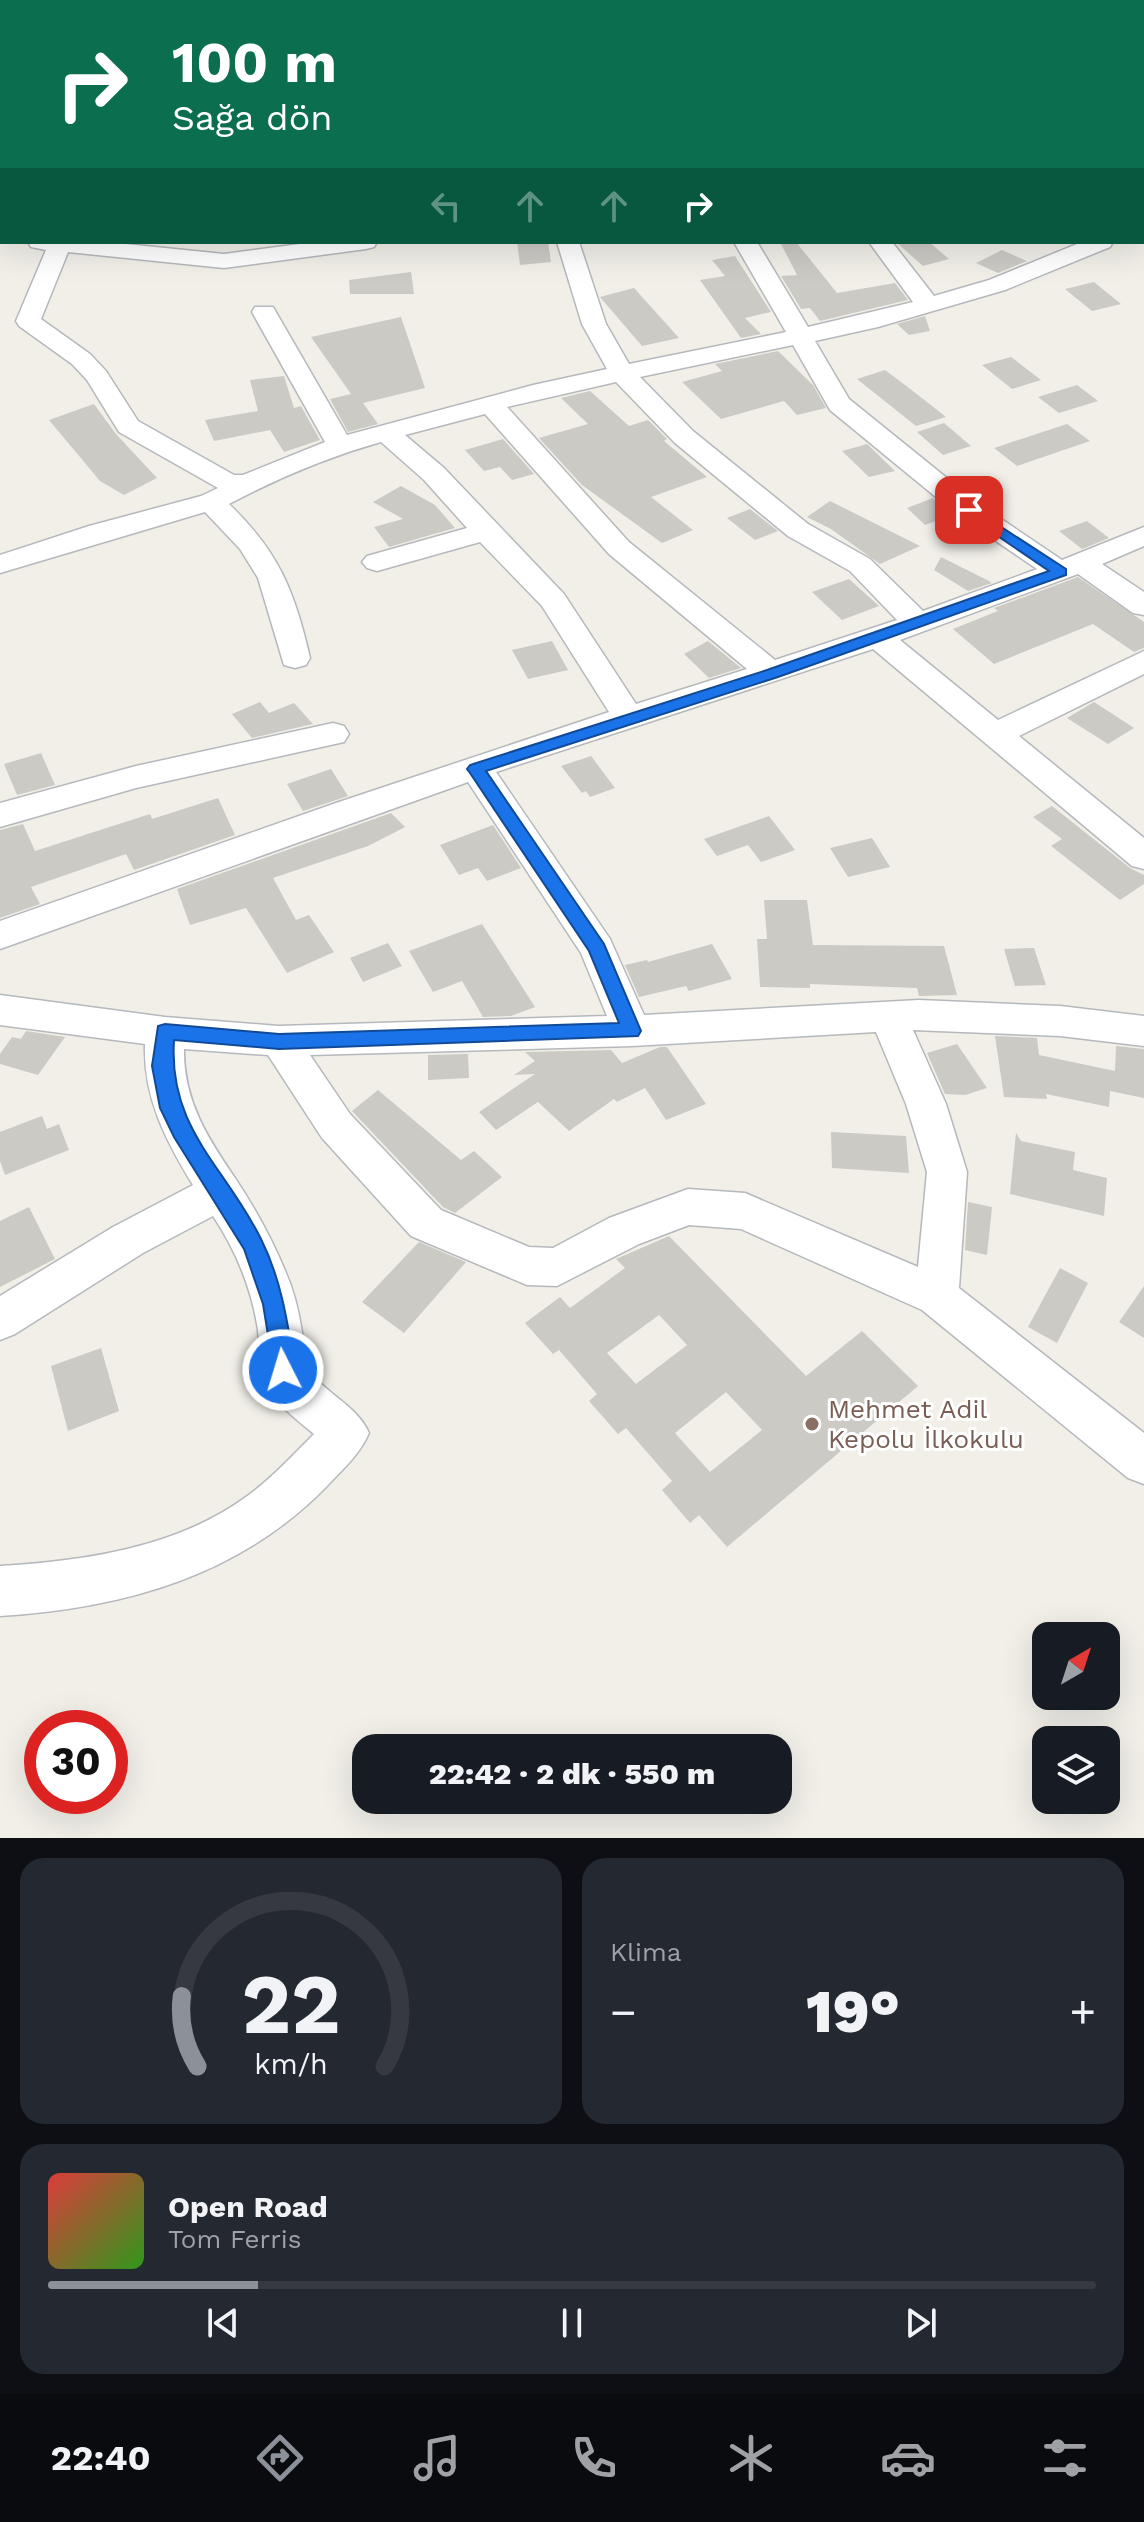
<!DOCTYPE html>
<html lang="tr">
<meta charset="utf-8">
<style>
body{margin:0;font-family:"Work Sans",sans-serif;background:#242831;color:#f1f3f6;height:100vh;display:flex;flex-direction:column;font-size:30px;white-space:nowrap}
*{box-sizing:border-box;margin:0}
p{font-size:26px;color:#9ea1a6}
.icon{flex:none;width:44px;height:44px;fill:none;stroke:currentColor;stroke-width:2;stroke-linecap:round;stroke-linejoin:round}
.map{position:relative;height:1838px;overflow:hidden}
.sheet{display:flex;flex-direction:column;gap:20px;padding:20px;background:#0d0f14;flex:1}
.sheet>*{flex:none}
.top-card{position:absolute;left:0px;top:0px;width:1144px;height:244px;box-shadow:0 8px 32px #0002;background:#0b6e4f;color:#fff;overflow:hidden}
.needle{width:52px;rotate:39deg}
.tools{position:absolute;left:1032px;top:1622px;display:grid;gap:16px}
.tools a{display:grid;place-items:center;width:88px;height:88px;border-radius:16px;background:#171b24;box-shadow:0 8px 32px #0002;font-size:40px}
.speed{position:absolute;left:24px;top:1710px;display:flex;gap:16px;font-size:40px;font-weight:700;text-align:center}
.speed>*{display:grid;place-content:center;width:104px;height:104px;border-radius:50%;background:#171b24;box-shadow:0 8px 32px #0002;line-height:1}
.speed .limit{border:12px solid #d22;background:#fff;color:#111}
.pin{position:absolute;display:grid;place-items:center;width:68px;height:68px;color:#fff;margin:-34px;border-radius:16px;box-shadow:0 4px 12px #0006}
.me{position:absolute;width:88px;margin:-44px;rotate:355deg;stroke-linejoin:round;filter:drop-shadow(0 0 6px #0008)}
.turn{display:flex;align-items:center;gap:28px;height:168px;padding:0 40px;font-size:36px}
.turn .icon{width:104px;height:104px;stroke-width:2.5}
.turn b{display:block;font-size:56px;line-height:68px}
.lanes{display:flex;align-items:center;height:76px;padding:0 40px;background:#0003;justify-content:center;gap:40px;direction:ltr}
.lanes .off{opacity:.35}
.big{font-size:60px;font-weight:800;line-height:1.1}
.sheet .card{flex:1;display:flex;flex-direction:column;justify-content:center;gap:12px;min-width:0;padding:0 28px;border-radius:24px;background:#242831}
.sheet .dial{align-items:center;gap:0}
.dial svg{height:208px;overflow:visible;fill:none;stroke:#363941;stroke-width:7;stroke-linecap:round;text-anchor:middle}
.dial text{fill:#f1f3f6;stroke:none}
.song{display:flex;align-items:center;gap:24px}
.cover{width:96px;height:96px;border-radius:12px;background:linear-gradient(135deg,hsl(0 70% 55%),hsl(110 70% 35%))}
.played{height:8px;border-radius:4px;background:linear-gradient(90deg,#8c9099 20%,#363941 20%)}
.keys{display:flex;justify-content:space-around;direction:ltr}
.heat{display:flex;justify-content:space-between;align-items:center;font-size:44px;direction:ltr}
.sheet .tiles{flex:1;display:grid;gap:20px;grid-template-columns:1fr 1fr}
.card:last-child{grid-column:span 2}
.trip{position:absolute;left:352px;top:1734px;width:440px;height:80px;border-radius:24px;background:#171b24;box-shadow:0 8px 32px #0002;font-weight:800;line-height:80px;text-align:center}
.menu{display:flex;height:128px;justify-content:space-around;align-items:center;background:#090b0e;color:#9ea1a6}
.menu .icon{width:56px;height:56px}
.menu .on{color:#8c9099}
.menu b{font-size:36px;color:#f1f3f6}
.map>svg:first-child{display:block}
.building{fill:#cccac5;fill-rule:evenodd}
.lines{fill:none;stroke-linecap:round;stroke-linejoin:round}
.minor-casing{stroke:#b5b8bc;stroke-width:3}
.highway-casing{stroke:#f9ab00;stroke-width:3}
.minor{fill:#fff;fill-rule:evenodd}
.highway{fill:#fde293;fill-rule:evenodd}
.route{fill:#1a73e8;stroke:#114b97;stroke-width:2}
.education-dot{fill:#8d6e63;stroke:#fff;stroke-width:3}
.labels{text-anchor:middle;stroke-width:6;stroke-linejoin:round;paint-order:stroke}
.near-education-label{font-size:26px;fill:#785e54;stroke:#fff;text-anchor:start}
</style>
<div class="map">
<svg width="1144" height="1838" viewBox="0 0 1144 1838">
<rect width="100%" height="100%" fill="#f1efe8"/>
<path class="building" d="M517,242H548L551,262L520,265Z
M780,242H796L837,293L895,283L908,300L820,321L810,308L801,309L781,276L797,275Z
M896,242H929L949,259L923,266Z
M1002,250L1027,261L998,273L976,263Z
M735,256L771,312L745,318L761,334L741,338L700,280L725,276L712,260Z
M411,272L414,294H350L349,280Z
M1094,282L1121,304L1092,311L1065,289Z
M634,288L679,338L642,346L600,297Z
M925,316L930,331L909,335L897,324Z
M401,317L425,388L363,403L378,424L348,432L330,399L351,394L311,337Z
M778,351L813,385L826,408L797,415L784,401L721,419L682,382L722,371L715,364Z
M1011,357L1041,380L1012,389L982,365Z
M885,370L909,388L946,417L916,426L857,379Z
M284,376L294,408L301,406L320,440L284,452L270,430L214,441L205,420L258,411L250,380Z
M1077,385L1098,401L1059,413L1038,397Z
M590,391L629,426L648,420L667,439L664,441L707,477L651,497L693,530L662,543L582,485L539,438L588,424L561,398Z
M94,404L116,434L157,478L124,495L100,481L49,420Z
M944,423L971,446L943,455L917,432Z
M1067,424L1090,441L1017,466L994,448Z
M503,439L534,474L512,480L500,467L484,471L465,450Z
M867,444L868,445L895,471L869,477L842,451Z
M401,486L435,505L455,528L389,547L374,527L403,519L373,502Z
M933,498L953,515L925,525L907,508Z
M830,501L920,546L880,564L831,529L807,517Z
M750,509L778,531L755,540L727,518Z
M1087,521L1109,538L1082,549L1059,531Z
M941,557L987,580L992,583L968,591L934,570Z
M1078,577L1144,622V648L1134,652L1093,624L994,664L953,629L998,611L994,608Z
M849,579L879,606L842,620L812,592Z
M552,641L568,670L528,679L512,650Z
M708,641L741,668L709,678L684,654Z
M260,702L269,713L294,703L313,724L252,738L232,714Z
M1094,702L1134,728L1108,744L1067,718Z
M41,753L55,785L17,795L4,764Z
M591,756L615,788L590,797L586,791L582,793L561,766Z
M331,769L348,796L303,811L287,784Z
M218,798L235,835L134,870L126,854L31,887L40,904L0,918V830L23,824L35,851L150,814L152,819Z
M1052,806L1130,868L1144,875V884L1120,900L1051,846L1062,839L1033,817Z
M391,813L405,827L368,846L273,878L296,920L309,915L334,952L287,973L246,908L190,925L177,889Z
M769,816L795,850L761,862L748,845L717,856L704,839Z
M493,825L521,868L487,881L478,868L459,875L440,845Z
M872,838L890,867L848,877L830,848Z
M764,900H807L813,945L944,946L957,995L919,996L917,988L810,984V988L760,987L757,939H767Z
M482,924L535,1007L511,1016L483,1017L462,981L433,992L409,951Z
M388,943L402,966L363,982L350,958Z
M712,944L732,979L689,991L686,986L639,997L625,965L647,960L648,962Z
M1034,948L1046,985L1015,986L1004,949Z
M26,1031L65,1037L38,1075L0,1064V1054L12,1037L21,1039Z
M995,1036L1037,1038L1039,1055L1115,1071L1116,1046L1144,1049V1098L1110,1091L1109,1107L1046,1094L1047,1099L1004,1097Z
M957,1044L987,1088L965,1095L945,1094L927,1053Z
M660,1047H667L706,1104L666,1120L645,1088L617,1102L614,1099L569,1131L538,1102L496,1130L479,1112L535,1074L514,1075L535,1061L525,1052L611,1050L622,1063Z
M468,1054L469,1078L428,1080V1055Z
M378,1090L461,1160L474,1151L502,1177L455,1213L443,1207L352,1111Z
M42,1116L47,1129L59,1124L69,1150L5,1175L0,1161V1132Z
M831,1132L906,1136L909,1173L832,1168Z
M1016,1133L1021,1141L1075,1152L1073,1170L1107,1178L1104,1216L1010,1194Z
M968,1202L992,1207L987,1255L965,1250Z
M29,1207L55,1259L0,1287V1221Z
M669,1236L806,1376L862,1331L918,1386L727,1547L699,1515L690,1523L662,1490L672,1481L626,1428L618,1434L589,1401L597,1394L559,1350L553,1354L525,1323L560,1297L570,1308L625,1268L616,1259ZM659,1315L687,1345L636,1384L607,1353ZM726,1392L762,1430L710,1472L675,1433Z
M419,1242L466,1262L404,1333L362,1302Z
M1060,1268L1088,1283L1057,1343L1028,1327Z
M1144,1286V1338L1119,1322Z
M101,1348L119,1411L68,1431L51,1366Z"/>
<g class="lines">
<g class="minor-casing">
<path id="minor" d="M152,0H171L151,2Z
M494,0H513L514,2H495Z
M841,0H871L840,2Z
M924,0H946L947,2H925Z
M0,19H2V31H0Z
M1142,85L1144,86V98L1142,97Z
M1142,143H1144V157H1142Z
M1142,218H1144V232H1142Z
M2,220V234L0,235V221Z
M28,242H106L224,254L315,242H377L374,247L366,249L224,268L68,252L41,319L90,354L106,371L138,421L234,475H243L325,442L252,312L255,307H273L347,435L533,385L607,369L582,324L557,242H579L606,324L629,364L786,332L734,242H757L808,327L913,302L869,242H892L934,296L989,280L1082,242H1113L1110,247L1005,290L878,327L815,341L849,399L979,504L1062,560L1144,527V546L1102,564L1144,592V615L1133,613L1078,574L900,640L998,720L1144,651V674L1019,736L1144,838V869L1132,866L873,649L496,772L610,939L644,1015L919,1000L1060,1006L1144,1016V1046L1060,1036L913,1030L946,1104L967,1172L959,1288L1144,1433V1484L1128,1478L922,1310L741,1229L689,1225L639,1244L557,1286L527,1285L411,1236L322,1138L268,1055L184,1049C183,1101 209,1140 237,1181C256,1210 273,1241 286,1273C294,1291 299,1312 302,1332C304,1343 301,1358 307,1367C324,1394 356,1404 369,1433C360,1454 343,1469 328,1485C239,1577 123,1608 0,1616V1566C84,1561 176,1548 246,1497C271,1479 292,1456 314,1434C298,1421 281,1408 270,1390C258,1368 261,1348 257,1324C250,1284 235,1249 213,1216L143,1253L15,1334L0,1340V1296L113,1227L193,1185C166,1141 143,1097 145,1044L0,1025V995L165,1017L279,1026L607,1016L581,953L468,782L0,949V921L336,803L609,712L542,606L480,542L377,571L367,568L362,562L367,556L467,528L424,480L381,442C328,457 278,478 229,504C279,552 295,592 310,658L306,665L295,668L284,665L258,578L240,549L205,512L0,573V555L89,526L201,496L218,488L119,432L87,380L72,364L19,326L16,321L46,250L31,247ZM793,345L830,410L959,516L1037,569L923,611L870,559L808,524L693,431L640,377ZM616,382L675,443L788,536L850,571L897,620L775,660L629,542L507,407ZM485,414L609,554L747,669L636,704L564,594L444,468L405,435ZM876,1032L906,1104L927,1172L918,1267L745,1193L688,1189L609,1218L553,1248L529,1247L441,1210L350,1114L310,1055L632,1046Z
M333,723L344,726L349,734L344,742L136,788L0,827V803L136,766Z"/>
</g>
<g class="highway-casing">
<path id="highway" d="M21,0H44L45,2H22Z
M0,77H2L0,95Z
M0,114H2L0,132Z"/>
</g>
<use href="#minor" class="minor"/>
<use href="#highway" class="highway"/>
</g>
<path class="route" d="M969,506L1066,569V575L778,677L486,771L604,944L641,1031L638,1036L279,1049L174,1040C168,1129 225,1166 261,1239C282,1281 288,1325 295,1370L291,1378L283,1381L275,1378L263,1304L244,1249L174,1137L160,1108L152,1066L158,1026L165,1024L279,1034L619,1023L589,951L470,773L467,769L470,765L767,670L1049,571L964,513L962,510Z"/>
<circle class="education-dot" cx="812" cy="1424" r="8"/>
<g class="labels">
<g class="near-education-label">
<text x="828" y="1418">Mehmet Adil<tspan x="828" dy="30">Kepolu İlkokulu</tspan></text>
</g>
</g>
</svg>
<div class="tools">
<a><svg class="needle" viewBox="-14 -14 28 28"><path d="M0-13l5 13h-10z" fill="#e53935"/><path d="M0 13l5-13h-10z" fill="#9ea1a6"/></svg></a>
<a><svg class="icon" aria-label="layers" viewBox="0 0 24 24"><path d="M12 4l9 5-9 5-9-5zM3 14l9 5 9-5"/></svg></a>
</div>
<div class="speed"><div class="limit">30</div></div>
<div class="pin" style="left:969px;top:510px;background:#d93025"><svg class="icon" aria-label="arrive" viewBox="0 0 24 24"><path d="M6 21V4h12l-3 4 3 4H6"/></svg></div>
<svg class="me" style="left:283px;top:1370px" viewBox="-20 -20 40 40"><circle r="17" fill="#1a73e8" stroke="#fff" stroke-width="3"/><path d="M0-11L8 9 0 5-8 9z" fill="#fff"/></svg>
<div class="trip">22:42 · 2 dk · 550 m</div>
<div class="top-card">
<div class="turn"><svg class="icon" aria-label="right" viewBox="0 0 24 24"><path d="M7 20v-9h11M14 6l5 5-5 5"/></svg><div><b>100 m</b>Sağa dön</div></div>
<div class="lanes"><svg class="icon off" aria-label="left" viewBox="0 0 24 24"><path d="M17 20v-9H6M10 6l-5 5 5 5"/></svg><svg class="icon off" aria-label="ahead" viewBox="0 0 24 24"><path d="M12 20V5M6 11l6-6 6 6"/></svg><svg class="icon off" aria-label="ahead" viewBox="0 0 24 24"><path d="M12 20V5M6 11l6-6 6 6"/></svg><svg class="icon" aria-label="right" viewBox="0 0 24 24"><path d="M7 20v-9h11M14 6l5 5-5 5"/></svg></div>
</div>
</div>
<section class="sheet">
<div class="tiles">
<div class="card dial"><svg viewBox="0 0 100 80">
<path d="M14 69A42 42 0 1 1 86 69"/>
<path d="M14 69A42 42 0 0 1 8 42" stroke="#8c9099"/>
<text x="50" y="56" font-size="32" font-weight="700">22</text>
<text x="50" y="72" font-size="11">km/h</text>
</svg></div>
<div class="card"><p>Klima</p>
<div class="heat"><a>−</a><b class="big">19°</b><a>+</a></div>
</div>
<div class="card">
<div class="song"><i class="cover"></i><div><b>Open Road</b><p>Tom Ferris</p></div></div>
<div class="played"></div>
<div class="keys"><svg class="icon" aria-label="previous" viewBox="0 0 24 24"><path d="M18 5L8 12l10 7zM5 5v14"/></svg><svg class="icon" aria-label="pause" viewBox="0 0 24 24"><path d="M8 5v14M16 5v14"/></svg><svg class="icon" aria-label="next" viewBox="0 0 24 24"><path d="M6 5l10 7-10 7zM19 5v14"/></svg></div>
</div>
</div>
</section>
<nav class="menu">
<b>22:40</b>
<svg class="icon on" aria-label="directions" viewBox="0 0 24 24"><path d="M12 3l9 9-9 9-9-9zM9 14v-3h6M13 9l2 2-2 2"/></svg>
<svg class="icon" aria-label="music" viewBox="0 0 24 24"><path d="M9 18V5l10-2v13"/><circle cx="6" cy="18" r="3"/><circle cx="16" cy="16" r="3"/></svg>
<svg class="icon" aria-label="phone" viewBox="0 0 24 24"><path d="M5 4h4l2 5-3 2q2 4 5 5l2-3 5 2v4C11 20 4 13 5 4z"/></svg>
<svg class="icon" aria-label="climate" viewBox="0 0 24 24"><path d="M12 3v18M4 7l16 10M4 17L20 7"/></svg>
<svg class="icon" aria-label="car" viewBox="0 0 24 24"><path d="M5 17H2v-5l4-1 3-4h7l3 4 3 1v5h-3M9 17h6M6 11h13"/><circle cx="7" cy="17" r="2"/><circle cx="17" cy="17" r="2"/></svg>
<svg class="icon" aria-label="filters" viewBox="0 0 24 24"><path d="M4 7h16M4 17h16"/><circle cx="9" cy="7" r="2"/><circle cx="15" cy="17" r="2"/></svg>
</nav>
